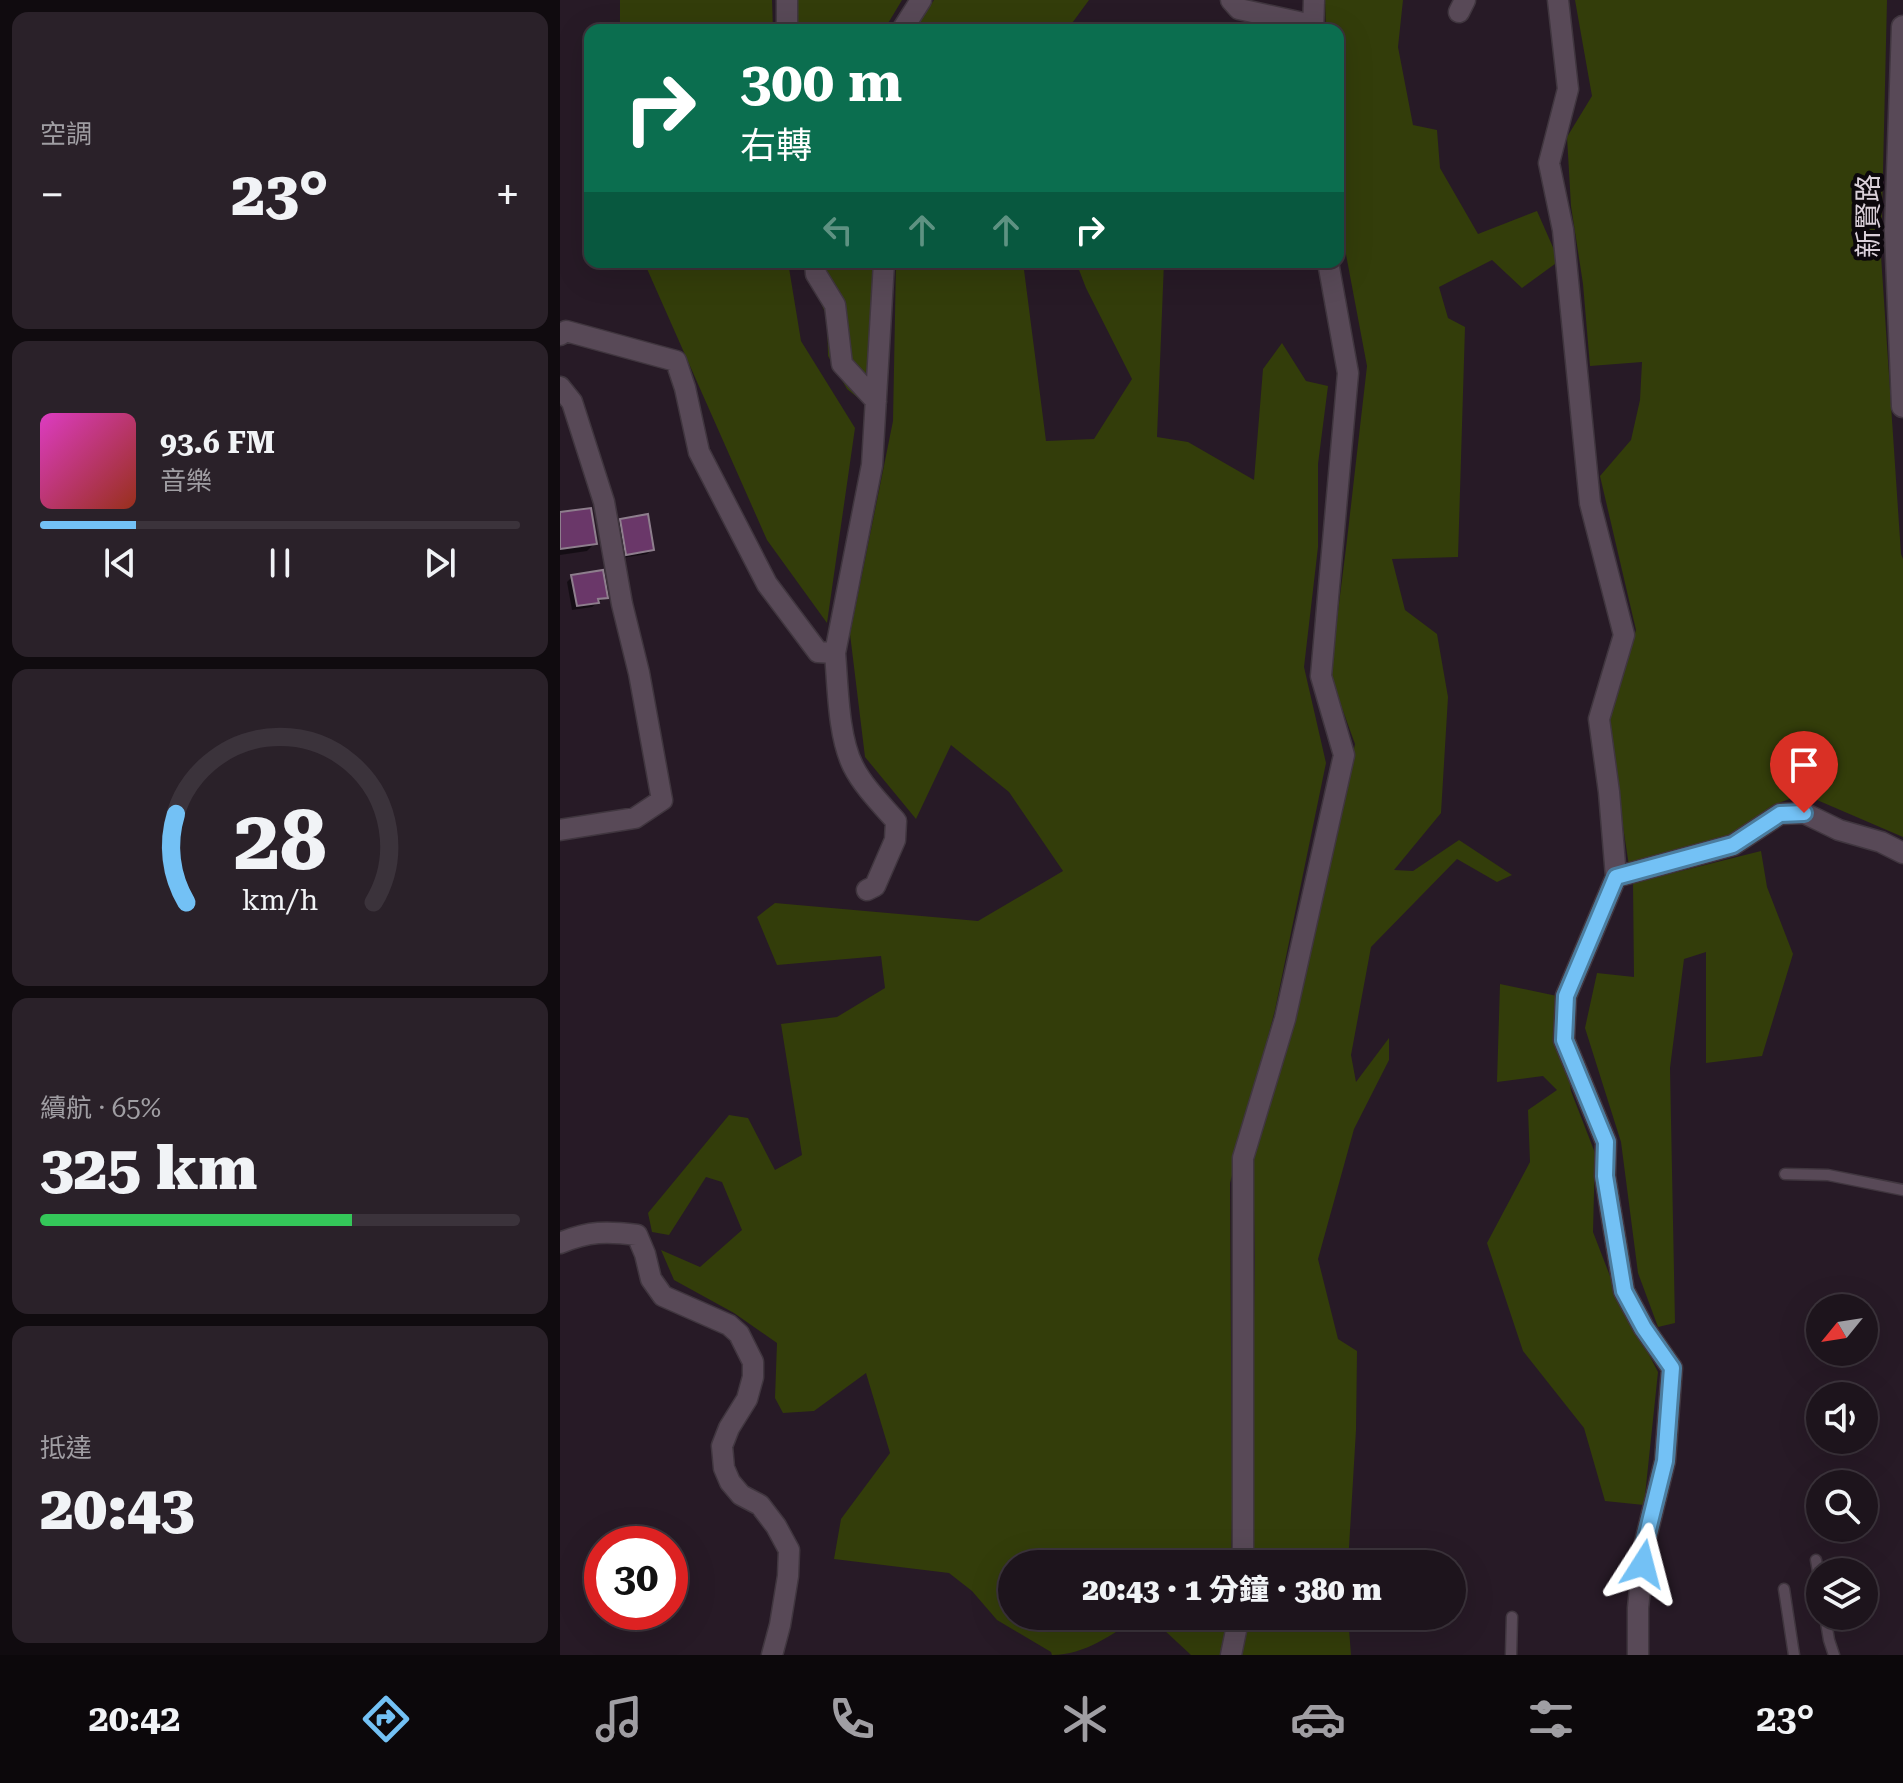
<!DOCTYPE html>
<html lang="zh-TW">
<meta charset="utf-8">
<style>
body{margin:0;font-family:"Roboto Serif","Noto Sans TC",serif;background:#2a2129;color:#f1f3f6;height:100vh;display:flex;flex-direction:column;font-size:30px;white-space:nowrap}
*{box-sizing:border-box;margin:0}
p{font-size:26px;color:#a09ea3}
.icon{flex:none;width:44px;height:44px;fill:none;stroke:currentColor;stroke-width:2;stroke-linecap:round;stroke-linejoin:round}
.map{position:relative;flex:1;overflow:hidden}
.sheet{display:flex;flex-direction:column;gap:12px;padding:12px;background:#100b0f;width:560px}
.sheet>*{flex:none}
.banner{position:absolute;left:24px;top:24px;width:760px;height:244px;border-radius:16px;box-shadow:0 8px 32px #0002,0 0 0 2px #3b333b;background:#0b6e4f;color:#fff;overflow:hidden}
.needle{width:52px;rotate:240deg}
.tools{position:absolute;left:1246px;top:1294px;display:grid;gap:16px}
.tools a{display:grid;place-items:center;width:72px;height:72px;border-radius:50%;background:#1d141c;box-shadow:0 8px 32px #0002,0 0 0 2px #3b333b;font-size:40px}
.speed{position:absolute;left:24px;top:1526px;display:flex;gap:16px;font-size:40px;font-weight:700;text-align:center}
.speed>*{display:grid;place-content:center;width:104px;height:104px;border-radius:50%;background:#1d141c;box-shadow:0 8px 32px #0002,0 0 0 2px #3b333b;line-height:1}
.speed .limit{border:12px solid #d22;background:#fff;color:#111}
.pin{position:absolute;display:grid;place-items:center;width:68px;height:68px;color:#fff;margin:-82px -34px;border-radius:50% 50% 50% 0;rotate:-45deg;box-shadow:0 0 8px #0007}
.pin .icon{rotate:45deg}
.me{position:absolute;width:88px;margin:-44px;rotate:9deg;stroke-linejoin:round;filter:drop-shadow(0 0 6px #0008)}
.turn{display:flex;align-items:center;gap:28px;height:168px;padding:0 24px;font-size:36px}
.turn .icon{width:104px;height:104px;stroke-width:2.5}
.turn b{display:block;font-size:56px;line-height:68px}
.lanes{display:flex;align-items:center;height:76px;padding:0 24px;background:#0003;justify-content:center;gap:40px;direction:ltr}
.lanes .off{opacity:.35}
.big{font-size:60px;font-weight:800;line-height:1.1}
.sheet .widget{flex:1;display:flex;flex-direction:column;justify-content:center;gap:12px;min-width:0;padding:0 28px;border-radius:16px;background:#2a2129}
.sheet .dial{align-items:center;gap:0}
.dial svg{height:208px;overflow:visible;fill:none;stroke:#3b333b;stroke-width:7;stroke-linecap:round;text-anchor:middle}
.dial text{fill:#f1f3f6;stroke:none}
.song{display:flex;align-items:center;gap:24px}
.cover{width:96px;height:96px;border-radius:12px;background:linear-gradient(135deg,hsl(310 70% 55%),hsl(10 70% 35%))}
.played{height:8px;border-radius:4px;background:linear-gradient(90deg,#73c1f5 20%,#3b333b 20%)}
.keys{display:flex;justify-content:space-around;direction:ltr}
.heat{display:flex;justify-content:space-between;align-items:center;font-size:44px;direction:ltr}
.charge{height:12px;border-radius:6px;background:linear-gradient(90deg,#34c759 65%,#3b333b 0)}
.trip{position:absolute;left:438px;top:1550px;width:468px;height:80px;border-radius:40px;background:#1d141c;box-shadow:0 8px 32px #0002,0 0 0 2px #3b333b;font-weight:800;line-height:80px;text-align:center}
.dock{display:flex;height:128px;justify-content:space-around;align-items:center;background:#0c080b;color:#a09ea3}
.dock .icon{width:56px;height:56px}
.dock .active{color:#73c1f5}
.dock b{font-size:36px;color:#f1f3f6}
main{display:flex;flex:1;min-height:0}
.map>svg:first-child{display:block}
.green{fill:#333d0a}
.shadow{fill:#0007}
.building{fill:#6a3769;stroke:#8e7e8d;stroke-width:2}
.lines{fill:none;stroke-linecap:round;stroke-linejoin:round}
.service-casing{stroke:#40363f;stroke-width:13}
.minor-casing{stroke:#40363f;stroke-width:23}
.tertiary-casing{stroke:#40363f;stroke-width:25}
.service{stroke:#584957;stroke-width:10}
.minor{stroke:#584957;stroke-width:20}
.tertiary{stroke:#584957;stroke-width:22}
.route-casing{stroke:#4b7d9f;stroke-width:20}
.route{stroke:#73c1f5;stroke-width:14}
.labels{text-anchor:middle;stroke-width:8;stroke-linejoin:round;paint-order:stroke}
.street-label{font-size:28px;fill:#dad0d9;stroke:#0c070c}
</style>
<main>
<section class="sheet">
<div class="widget"><p>空調</p>
<div class="heat"><a>−</a><b class="big">23°</b><a>+</a></div>
</div>
<div class="widget">
<div class="song"><i class="cover"></i><div><b>93.6 FM</b><p>音樂</p></div></div>
<div class="played"></div>
<div class="keys"><svg class="icon" aria-label="previous" viewBox="0 0 24 24"><path d="M18 5L8 12l10 7zM5 5v14"/></svg><svg class="icon" aria-label="pause" viewBox="0 0 24 24"><path d="M8 5v14M16 5v14"/></svg><svg class="icon" aria-label="next" viewBox="0 0 24 24"><path d="M6 5l10 7-10 7zM19 5v14"/></svg></div>
</div>
<div class="widget dial"><svg viewBox="0 0 100 80">
<path d="M14 69A42 42 0 1 1 86 69"/>
<path d="M14 69A42 42 0 0 1 10 35" stroke="#73c1f5"/>
<text x="50" y="56" font-size="32" font-weight="700">28</text>
<text x="50" y="72" font-size="11">km/h</text>
</svg></div>
<div class="widget"><p>續航 · 65%</p><b class="big">325 km</b><div class="charge"></div></div>
<div class="widget"><p>抵達</p><b class="big">20:43</b></div>
</section>
<div class="map">
<svg width="1343" height="1655" viewBox="0 0 1343 1655">
<rect width="100%" height="100%" fill="#271a26"/>
<path class="green" d="M60,0H212L213,30H60Z
M217,0H342L324,30H219Z
M374,0H529L507,30H354Z
M765,0H843L838,47L853,125L877,130L880,168L918,234L977,211L999,261L962,288L932,260L879,287L888,318L905,327L898,557L832,559L845,610L877,634L888,697L881,813L834,870L853,871L899,840L952,875L937,882L897,859L811,947L791,1055L796,1082L829,1038V1060L794,1129L758,1259L778,1339L797,1351L796,1430L788,1564H690L695,1257L693,1156L762,902L795,744L770,675L787,540L807,366L778,212V30H766Z
M1015,0H1327L1321,256L1341,554L1343,559V837L1243,794L1213,805L1167,838L1069,866L1047,721L1076,630L1040,476L1071,440L1080,400L1082,362L1030,366L1023,284L1011,206L1007,137L1032,96Z
M84,262H228L241,341L295,428L267,623L207,540Z
M243,262H317L314,411L287,389L268,356L267,317Z
M336,262H463L486,441L534,439L572,379L526,288L516,262H604L597,437L628,442L694,480L703,369L722,343L746,381L768,386L758,464V547L744,667L766,763L715,1010L670,1183L672,1509L671,1564H452V1616H580C553,1634 525,1655 492,1655L491,1652L437,1620L412,1591L389,1573L274,1559L281,1519L330,1453L306,1373L254,1411L223,1413L215,1398L217,1343L174,1313L114,1280L101,1250L140,1267L182,1230L162,1182L146,1177L109,1235L92,1232L88,1213L169,1115L188,1118L215,1170L242,1155L221,1024L277,1017L325,988L321,956L217,965L197,917L215,903L418,921L503,871L449,792L391,745L356,819L305,757L290,634L333,421Z
M1201,851L1207,887L1233,954L1202,1056L1146,1063V952L1124,959L1110,1068L1115,1323L1098,1327L1078,1273L1061,1142L1025,1028L1037,973L1074,977L1073,883Z
M940,984L997,996L1011,1091L1035,1153L1033,1232L1055,1289L1098,1372L1084,1505L1045,1501L1024,1428L963,1351L927,1243L970,1162L968,1110L997,1090L983,1076L937,1082Z
M589,1616H669L664,1655H631Z
M687,1616H788L791,1655H681Z"/>
<path class="shadow" d="M0,514L35,543L27,551L0,555Z
M61,521L92,549L87,554L62,558L56,526Z
M12,577L46,597L32,607L12,610L7,582Z"/>
<path class="building" d="M31,508L37,544L0,549V512Z
M88,514L94,550L66,555L60,519Z
M43,570L48,598L38,599L39,603L17,606L11,575Z"/>
<g class="lines">
<g class="service-casing">
<path id="service" d="M1225,1174L1268,1175L1343,1190
M1256,1560L1260,1583
M1224,1589L1234,1655
M1265,1616L1269,1640L1274,1655
M951,1655L952,1617"/>
</g>
<g class="minor-casing">
<path id="minor" d="M671,0L679,9L752,25
M998,0L1008,89L989,163L1003,230L1030,503L1064,635L1039,719L1049,792L1056,877L1173,845L1220,814L1244,813L1279,830L1321,842L1343,853
M899,12L905,0
M227,30V0
M342,30L361,0
M753,30L754,0
M255,262L256,274L275,305L282,364L316,401
M0,335L6,331L116,361L125,388L139,452L207,584L258,652L275,653C278,687 278,736 293,766C303,786 321,804 336,821L335,840L315,886L307,890
M0,387L12,402L44,502L62,604L79,673L102,800L75,818L0,830
M275,653L312,465L324,262
M1056,877L1006,996L1004,1040L1046,1142L1045,1176L1064,1291L1084,1328L1112,1368L1105,1461L1085,1542L1078,1608V1655
M0,1243C29,1231 47,1231 77,1235L85,1254L91,1279L103,1296L169,1325L179,1334L193,1362V1377L187,1399L169,1428L162,1446L164,1468L170,1482L181,1495L200,1505L216,1526L229,1550L228,1576L220,1625L212,1655
M683,1564V1158L725,1019L784,755L761,676L788,373L768,262
M671,1655L679,1616"/>
</g>
<g class="tertiary-casing">
<path id="tertiary" d="M1343,27L1336,231L1343,406"/>
</g>
<use href="#service" class="service"/>
<use href="#minor" class="minor"/>
<use href="#tertiary" class="tertiary"/>
</g>
<g class="lines">
<g class="route-casing">
<path id="route" d="M1083,1564L1085,1542L1105,1461L1112,1368L1084,1328L1064,1291L1045,1176L1046,1142L1004,1040L1006,996L1056,877L1173,845L1220,814L1244,813"/>
</g>
<use href="#route" class="route"/>
</g>
<g class="labels">
<g class="street-label">
<text transform="translate(1308 216) rotate(-90)" y="10">新賢路</text>
</g>
</g>
</svg>
<div class="tools">
<a><svg class="needle" viewBox="-14 -14 28 28"><path d="M0-13l5 13h-10z" fill="#e53935"/><path d="M0 13l5-13h-10z" fill="#a09ea3"/></svg></a>
<a><svg class="icon" aria-label="sound" viewBox="0 0 24 24"><path d="M4 9h4l5-4v14l-5-4H4zM17 9q2 3 0 6"/></svg></a>
<a><svg class="icon" aria-label="search" viewBox="0 0 24 24"><circle cx="10" cy="10" r="6"/><path d="M15 15l6 6"/></svg></a>
<a><svg class="icon" aria-label="layers" viewBox="0 0 24 24"><path d="M12 4l9 5-9 5-9-5zM3 14l9 5 9-5"/></svg></a>
</div>
<div class="speed"><div class="limit">30</div></div>
<div class="pin" style="left:1244px;top:813px;background:#d93025"><svg class="icon" aria-label="arrive" viewBox="0 0 24 24"><path d="M6 21V4h12l-3 4 3 4H6"/></svg></div>
<svg class="me" style="left:1083px;top:1564px" viewBox="-20 -20 40 40"><path d="M0-17L14 15 0 8-14 15z" fill="#73c1f5" stroke="#fff" stroke-width="4"/></svg>
<div class="trip">20:43 · 1 分鐘 · 380 m</div>
<div class="banner">
<div class="turn"><svg class="icon" aria-label="right" viewBox="0 0 24 24"><path d="M7 20v-9h11M14 6l5 5-5 5"/></svg><div><b>300 m</b>右轉</div></div>
<div class="lanes"><svg class="icon off" aria-label="left" viewBox="0 0 24 24"><path d="M17 20v-9H6M10 6l-5 5 5 5"/></svg><svg class="icon off" aria-label="ahead" viewBox="0 0 24 24"><path d="M12 20V5M6 11l6-6 6 6"/></svg><svg class="icon off" aria-label="ahead" viewBox="0 0 24 24"><path d="M12 20V5M6 11l6-6 6 6"/></svg><svg class="icon" aria-label="right" viewBox="0 0 24 24"><path d="M7 20v-9h11M14 6l5 5-5 5"/></svg></div>
</div>
</div>
</main>
<nav class="dock">
<b>20:42</b>
<svg class="icon active" aria-label="directions" viewBox="0 0 24 24"><path d="M12 3l9 9-9 9-9-9zM9 14v-3h6M13 9l2 2-2 2"/></svg>
<svg class="icon" aria-label="music" viewBox="0 0 24 24"><path d="M9 18V5l10-2v13"/><circle cx="6" cy="18" r="3"/><circle cx="16" cy="16" r="3"/></svg>
<svg class="icon" aria-label="phone" viewBox="0 0 24 24"><path d="M5 4h4l2 5-3 2q2 4 5 5l2-3 5 2v4C11 20 4 13 5 4z"/></svg>
<svg class="icon" aria-label="climate" viewBox="0 0 24 24"><path d="M12 3v18M4 7l16 10M4 17L20 7"/></svg>
<svg class="icon" aria-label="car" viewBox="0 0 24 24"><path d="M5 17H2v-5l4-1 3-4h7l3 4 3 1v5h-3M9 17h6M6 11h13"/><circle cx="7" cy="17" r="2"/><circle cx="17" cy="17" r="2"/></svg>
<svg class="icon" aria-label="filters" viewBox="0 0 24 24"><path d="M4 7h16M4 17h16"/><circle cx="9" cy="7" r="2"/><circle cx="15" cy="17" r="2"/></svg>
<b>23°</b>
</nav>
